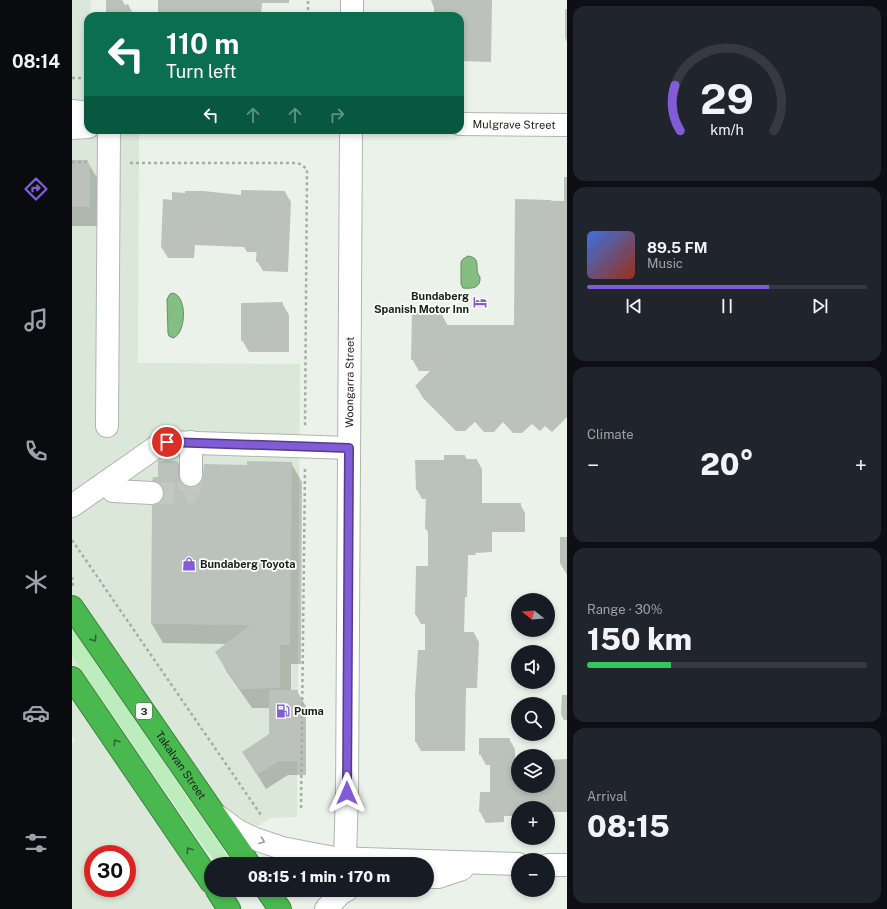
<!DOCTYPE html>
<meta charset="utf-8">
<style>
body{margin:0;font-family:"Public Sans",sans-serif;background:#20242c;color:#f1f3f6;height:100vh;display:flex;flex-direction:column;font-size:15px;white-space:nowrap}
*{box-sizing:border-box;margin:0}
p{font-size:13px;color:#9ea1a6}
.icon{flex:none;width:22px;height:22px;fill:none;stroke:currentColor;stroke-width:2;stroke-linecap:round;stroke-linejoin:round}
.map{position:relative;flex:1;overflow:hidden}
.details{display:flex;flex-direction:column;gap:6px;padding:6px;background:#0d0f14;width:320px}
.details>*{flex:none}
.hud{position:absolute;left:12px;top:12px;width:380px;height:122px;border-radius:12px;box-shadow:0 2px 6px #0003;background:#0b6e4f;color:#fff;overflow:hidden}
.needle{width:26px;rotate:287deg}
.fabs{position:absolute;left:439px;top:593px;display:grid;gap:8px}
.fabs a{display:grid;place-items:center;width:44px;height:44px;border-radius:50%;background:#171b24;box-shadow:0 2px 6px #0003;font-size:20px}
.speed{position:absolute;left:12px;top:845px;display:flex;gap:8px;font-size:20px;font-weight:700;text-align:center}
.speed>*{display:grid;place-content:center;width:52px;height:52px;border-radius:50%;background:#171b24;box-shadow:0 2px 6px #0003;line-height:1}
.speed .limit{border:6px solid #d22;background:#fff;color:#111}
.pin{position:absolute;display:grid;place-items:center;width:34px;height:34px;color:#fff;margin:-17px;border:2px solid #fff;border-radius:50%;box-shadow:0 1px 4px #0007}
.me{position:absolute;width:44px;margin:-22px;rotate:0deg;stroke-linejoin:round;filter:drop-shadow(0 0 3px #0008)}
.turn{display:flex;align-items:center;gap:14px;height:84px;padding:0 16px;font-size:18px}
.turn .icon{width:52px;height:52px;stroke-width:2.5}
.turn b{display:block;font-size:28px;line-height:34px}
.lanes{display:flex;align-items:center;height:38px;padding:0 16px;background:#0003;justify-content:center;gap:20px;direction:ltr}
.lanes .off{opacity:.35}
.big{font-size:30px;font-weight:800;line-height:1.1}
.details .tile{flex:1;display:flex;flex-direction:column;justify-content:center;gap:6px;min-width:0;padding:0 14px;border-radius:12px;background:#20242c}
.details .dial{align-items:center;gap:0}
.dial svg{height:104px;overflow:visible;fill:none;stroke:#363941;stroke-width:7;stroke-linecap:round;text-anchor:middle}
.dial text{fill:#f1f3f6;stroke:none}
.song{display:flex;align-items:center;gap:12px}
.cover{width:48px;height:48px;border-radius:6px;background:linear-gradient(135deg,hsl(220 70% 55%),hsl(10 70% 35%))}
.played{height:4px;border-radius:2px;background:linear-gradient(90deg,#815cd6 65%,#363941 65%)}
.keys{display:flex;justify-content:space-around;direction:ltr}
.heat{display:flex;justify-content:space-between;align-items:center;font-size:22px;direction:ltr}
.charge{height:6px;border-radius:3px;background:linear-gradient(90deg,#34c759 30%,#363941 0)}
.trip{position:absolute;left:132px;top:857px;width:230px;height:40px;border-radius:20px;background:#171b24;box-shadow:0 2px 6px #0003;font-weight:800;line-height:40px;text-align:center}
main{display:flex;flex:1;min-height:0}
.menu{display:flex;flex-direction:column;width:72px;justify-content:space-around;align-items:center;background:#090b0e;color:#9ea1a6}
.menu .icon{width:28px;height:28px}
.menu .on{color:#815cd6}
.menu b{font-size:18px;color:#f1f3f6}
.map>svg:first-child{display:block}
.built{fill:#dae7d9;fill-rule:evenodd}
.green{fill:#beedbd}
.water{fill:#84be83;stroke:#648e64}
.shadow{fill:#0003}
.building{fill:#bbc2bb}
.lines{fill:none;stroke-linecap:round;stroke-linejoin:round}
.minor-tunnel{stroke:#c1c8c1;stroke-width:22;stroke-dasharray:22 11;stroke-linecap:butt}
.minor-casing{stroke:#afb6af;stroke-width:24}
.highway-casing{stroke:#39833d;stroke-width:24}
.path{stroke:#a7ada6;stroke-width:2.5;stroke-dasharray:3 3;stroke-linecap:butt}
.minor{stroke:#fff;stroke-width:22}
.highway{stroke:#49b94f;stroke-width:22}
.oneway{stroke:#306432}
.oneway2{stroke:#989a98}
.route-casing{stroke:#543c8b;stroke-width:10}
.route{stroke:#815cd6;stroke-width:7}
.labels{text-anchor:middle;stroke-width:3.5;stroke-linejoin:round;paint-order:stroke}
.shield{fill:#fafffa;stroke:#5e625e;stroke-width:1}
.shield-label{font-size:10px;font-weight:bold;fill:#1b1e1b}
.street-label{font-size:11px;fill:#1b1e1b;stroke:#fafffa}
.poi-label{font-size:11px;font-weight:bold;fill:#1b1e1b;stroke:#fafffa;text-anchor:start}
</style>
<main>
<nav class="menu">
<b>08:14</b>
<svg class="icon on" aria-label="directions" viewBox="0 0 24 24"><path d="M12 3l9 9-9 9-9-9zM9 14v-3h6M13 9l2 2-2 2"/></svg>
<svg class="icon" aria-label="music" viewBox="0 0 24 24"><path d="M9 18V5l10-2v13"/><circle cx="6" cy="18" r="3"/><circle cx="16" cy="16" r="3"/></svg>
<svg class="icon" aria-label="phone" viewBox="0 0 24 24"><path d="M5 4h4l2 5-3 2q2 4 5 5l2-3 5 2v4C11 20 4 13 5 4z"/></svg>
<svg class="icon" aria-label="climate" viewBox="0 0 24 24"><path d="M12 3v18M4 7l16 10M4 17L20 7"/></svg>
<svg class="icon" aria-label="car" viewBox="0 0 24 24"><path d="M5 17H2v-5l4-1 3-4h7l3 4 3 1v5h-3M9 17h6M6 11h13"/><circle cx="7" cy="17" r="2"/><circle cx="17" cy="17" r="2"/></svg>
<svg class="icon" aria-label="filters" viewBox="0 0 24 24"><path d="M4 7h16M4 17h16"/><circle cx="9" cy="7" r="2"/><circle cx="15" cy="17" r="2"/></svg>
</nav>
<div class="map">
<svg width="495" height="909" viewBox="0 0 495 909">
<rect width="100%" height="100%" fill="#ebf2ea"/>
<path class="built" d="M0,0H19L18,16H16V130H67L66,363L228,364L225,817L198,818L146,852L0,647Z
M0,652L141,864H139V890H159L171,909H0V743L3,740L0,736ZM21,854H55V888H21Z"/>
<path class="green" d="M0,628L161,864H145L132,848L0,656Z
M217,890H243L234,895L224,898L221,896Z"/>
<path class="water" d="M396,256C411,258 401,269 408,277C409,288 400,289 391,288L389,284V262L391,259Z
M101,293C116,297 114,334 101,338L97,336L96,333L95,299L98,294Z"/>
<path class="shadow" d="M34,0H50L53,5L56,4L62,16H34Z
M86,0H217V3H190L189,16H86Z
M359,0H420L419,62L388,61V16H362V8Z
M493,9H495V42L493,38Z
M0,161H15L27,181L28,226H0Z
M492,177H495V417L480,432L473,426L468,431L460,424L450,433H441L431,422L422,432H412L403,422L393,431H384L351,398L344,386L359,371H347L340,359L369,313L376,326H443L444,200L492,201Z
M213,192L219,202L216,272L191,271L185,261L186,252H175L172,247L123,245L122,258H96L90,248L170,196Z
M210,303L217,315V352H177L170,340Z
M393,456L395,460H405L410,469V504H448L453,513V532H420V552L403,553L404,555H396L395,597H393L392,633H402L407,642L405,688H394L393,751H349L344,742L347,651H354V624H349L344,615L357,567V534L354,529L355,499H350L345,490L373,461Z
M106,462L117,481V488L125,487L176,466L219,463L230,482L229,664H219V691H225L234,706V775H216L194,789L171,752L198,735V708H180L155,672L144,652L155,644L91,643L80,624L86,505L92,498L81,480L87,478Z
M488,537H495V575L488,563Z
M490,695H495V720H492L489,714Z
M437,739L443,749V761H446V786H476V761L495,760V812H476V808H446V816H432V822L414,823L408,812L409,793H419V765H414L408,754Z"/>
<path class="building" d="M388,0H414V51H388Z
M0,160H16V165H18V207H0Z
M169,190L213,191L211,262H184L185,242H168V237L117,235V249L89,248L91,199L100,200V192L113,193V191H131L169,195Z
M443,199L479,200V297H477L476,382L481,386L477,390L483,395V410L472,421L466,415L461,420L453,412L443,421H434L424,411L415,420H405L395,410L386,420L376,419L343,386L369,360H339L340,312H369V325H442Z
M211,302V341H169V303Z
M372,455H393V459H405V503H449L448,524H416L415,544H399V547H391L390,588H388L387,632H402L400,680H389V743L343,742V695L346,650H353V615H343L344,566H356V529H353L354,490H344L343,460H372Z
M86,461H106V475L108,481L112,486L119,487L125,486L130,481L132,464L175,465V461L220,462L218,645H208V688L168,689L143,652L178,625L79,624L80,505L86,504L90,500L92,493L91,487L87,483L80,481L81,477H86Z
M197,690H226V761H207L185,775L170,752L197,734Z
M407,738H438V760H446V786H476V760L495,759V801H459V806H427V812H407L408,792H418V754L407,755Z"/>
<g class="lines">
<path class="minor-tunnel" d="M80,493L112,494L115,493L119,485V475"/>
<g class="minor-casing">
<g id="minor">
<path d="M280,16V0"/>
<path d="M0,111L16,113"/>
<path id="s1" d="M388,124L495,125"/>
<path d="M0,128L16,127"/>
<path d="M35,426L37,130"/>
<path d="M119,475V442"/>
<path d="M34,482L41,491L80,493"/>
<path d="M0,506L87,445L95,442L277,448"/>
<path d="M144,815L166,831L183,839L210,848L262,858L446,864"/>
<path id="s2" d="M277,864L273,858L275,793L279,130"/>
<path d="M476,865H495"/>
<path d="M355,877H366L390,869"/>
<path d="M254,909L269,893L275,890"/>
</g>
</g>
<g class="highway-casing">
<g id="highway">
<path id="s3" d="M0,607L177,864"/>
<path d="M0,678L139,882"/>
<path d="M145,890L157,909"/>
<path d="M195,890L208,909"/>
</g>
</g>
<path class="path" d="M236,16V0
M0,78H16
M0,162H15
M58,163H223L228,164L235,169L233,426
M0,540L189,815
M0,577L1,586
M229,808L233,469"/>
<use href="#minor" class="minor"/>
<use href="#highway" class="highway"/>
</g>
<defs><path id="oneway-chevron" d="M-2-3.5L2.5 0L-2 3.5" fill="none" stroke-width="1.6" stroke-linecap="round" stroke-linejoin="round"/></defs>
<g class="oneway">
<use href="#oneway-chevron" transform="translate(22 639) rotate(55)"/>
<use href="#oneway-chevron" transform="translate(44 742) rotate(-124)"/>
<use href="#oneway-chevron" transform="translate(117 850) rotate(-124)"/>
</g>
<use class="oneway2" href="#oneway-chevron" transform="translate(190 841) rotate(20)"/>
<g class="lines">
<g class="route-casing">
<path id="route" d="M95,442L277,448L275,793"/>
</g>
<use href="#route" class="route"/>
</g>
<defs>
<g id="hotel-bare" transform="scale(1.08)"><path d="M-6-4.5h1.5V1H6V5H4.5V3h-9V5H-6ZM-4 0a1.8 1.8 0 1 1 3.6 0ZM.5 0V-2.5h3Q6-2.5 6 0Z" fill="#815cd6" stroke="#fafffa" stroke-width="2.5" paint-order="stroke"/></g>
<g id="shop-bare" transform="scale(1.08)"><path d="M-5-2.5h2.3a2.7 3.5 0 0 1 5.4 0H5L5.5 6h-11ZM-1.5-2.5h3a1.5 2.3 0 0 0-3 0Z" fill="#815cd6" stroke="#fafffa" stroke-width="2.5" paint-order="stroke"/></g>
<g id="fuel-bare" transform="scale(1.08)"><path d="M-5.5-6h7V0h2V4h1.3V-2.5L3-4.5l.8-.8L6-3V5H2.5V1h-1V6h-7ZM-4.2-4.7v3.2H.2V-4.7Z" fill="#815cd6" stroke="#fafffa" stroke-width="2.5" paint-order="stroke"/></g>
</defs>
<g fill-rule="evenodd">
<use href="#hotel-bare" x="408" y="302"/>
<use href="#shop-bare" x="117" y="564"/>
<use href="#fuel-bare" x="211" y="711"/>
</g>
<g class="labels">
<rect class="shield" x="64" y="703" width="16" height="16" rx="3"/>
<g class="shield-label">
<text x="72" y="715">3</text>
</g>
<g class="street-label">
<text dy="4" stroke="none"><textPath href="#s1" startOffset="54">Mulgrave Street</textPath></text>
<text dy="4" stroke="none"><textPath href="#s2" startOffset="483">Woongarra Street</textPath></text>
<text dy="4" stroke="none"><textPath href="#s3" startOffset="192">Takalvan Street</textPath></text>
</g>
<g class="poi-label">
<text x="397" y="300" text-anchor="end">Bundaberg<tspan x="397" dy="13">Spanish Motor Inn</tspan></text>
<text x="128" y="568">Bundaberg Toyota</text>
<text x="222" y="715">Puma</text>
</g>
</g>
</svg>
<div class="fabs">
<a><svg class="needle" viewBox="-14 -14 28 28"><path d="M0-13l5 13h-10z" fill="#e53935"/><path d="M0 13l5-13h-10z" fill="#9ea1a6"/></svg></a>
<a><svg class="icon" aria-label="sound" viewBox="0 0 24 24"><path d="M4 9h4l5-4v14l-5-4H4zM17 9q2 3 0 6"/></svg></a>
<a><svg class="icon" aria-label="search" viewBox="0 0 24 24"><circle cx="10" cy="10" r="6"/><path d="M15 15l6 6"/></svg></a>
<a><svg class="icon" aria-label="layers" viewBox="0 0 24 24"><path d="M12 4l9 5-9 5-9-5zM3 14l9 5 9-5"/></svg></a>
<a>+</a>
<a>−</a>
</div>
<div class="speed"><div class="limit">30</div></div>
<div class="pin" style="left:95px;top:442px;background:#d93025"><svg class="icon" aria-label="arrive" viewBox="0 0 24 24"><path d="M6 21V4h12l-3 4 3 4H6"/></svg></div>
<svg class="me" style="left:275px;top:793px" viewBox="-20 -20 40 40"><path d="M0-17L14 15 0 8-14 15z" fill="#815cd6" stroke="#fff" stroke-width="4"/></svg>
<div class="trip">08:15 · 1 min · 170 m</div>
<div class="hud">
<div class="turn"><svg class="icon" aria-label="left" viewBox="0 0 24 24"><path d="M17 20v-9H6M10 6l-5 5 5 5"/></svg><div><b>110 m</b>Turn left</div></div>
<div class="lanes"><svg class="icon" aria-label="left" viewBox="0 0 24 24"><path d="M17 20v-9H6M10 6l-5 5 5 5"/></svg><svg class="icon off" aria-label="ahead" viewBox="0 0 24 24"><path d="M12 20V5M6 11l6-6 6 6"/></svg><svg class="icon off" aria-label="ahead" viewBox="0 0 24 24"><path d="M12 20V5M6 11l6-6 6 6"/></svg><svg class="icon off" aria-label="right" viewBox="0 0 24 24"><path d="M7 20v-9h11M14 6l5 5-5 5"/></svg></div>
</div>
</div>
<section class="details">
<div class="tile dial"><svg viewBox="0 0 100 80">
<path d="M14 69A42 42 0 1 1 86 69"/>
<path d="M14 69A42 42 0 0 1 10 34" stroke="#815cd6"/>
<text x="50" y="56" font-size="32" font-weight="700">29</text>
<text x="50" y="72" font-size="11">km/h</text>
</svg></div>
<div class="tile">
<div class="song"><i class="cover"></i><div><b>89.5 FM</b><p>Music</p></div></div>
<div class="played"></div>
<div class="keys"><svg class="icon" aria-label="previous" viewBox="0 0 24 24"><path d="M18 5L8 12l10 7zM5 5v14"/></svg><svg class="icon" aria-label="pause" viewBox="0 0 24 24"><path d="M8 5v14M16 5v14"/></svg><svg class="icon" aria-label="next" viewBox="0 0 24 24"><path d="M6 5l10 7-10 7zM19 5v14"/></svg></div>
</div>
<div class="tile"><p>Climate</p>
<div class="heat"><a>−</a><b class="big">20°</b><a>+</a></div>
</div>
<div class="tile"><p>Range · 30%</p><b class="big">150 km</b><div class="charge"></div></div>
<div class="tile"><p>Arrival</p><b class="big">08:15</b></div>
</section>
</main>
